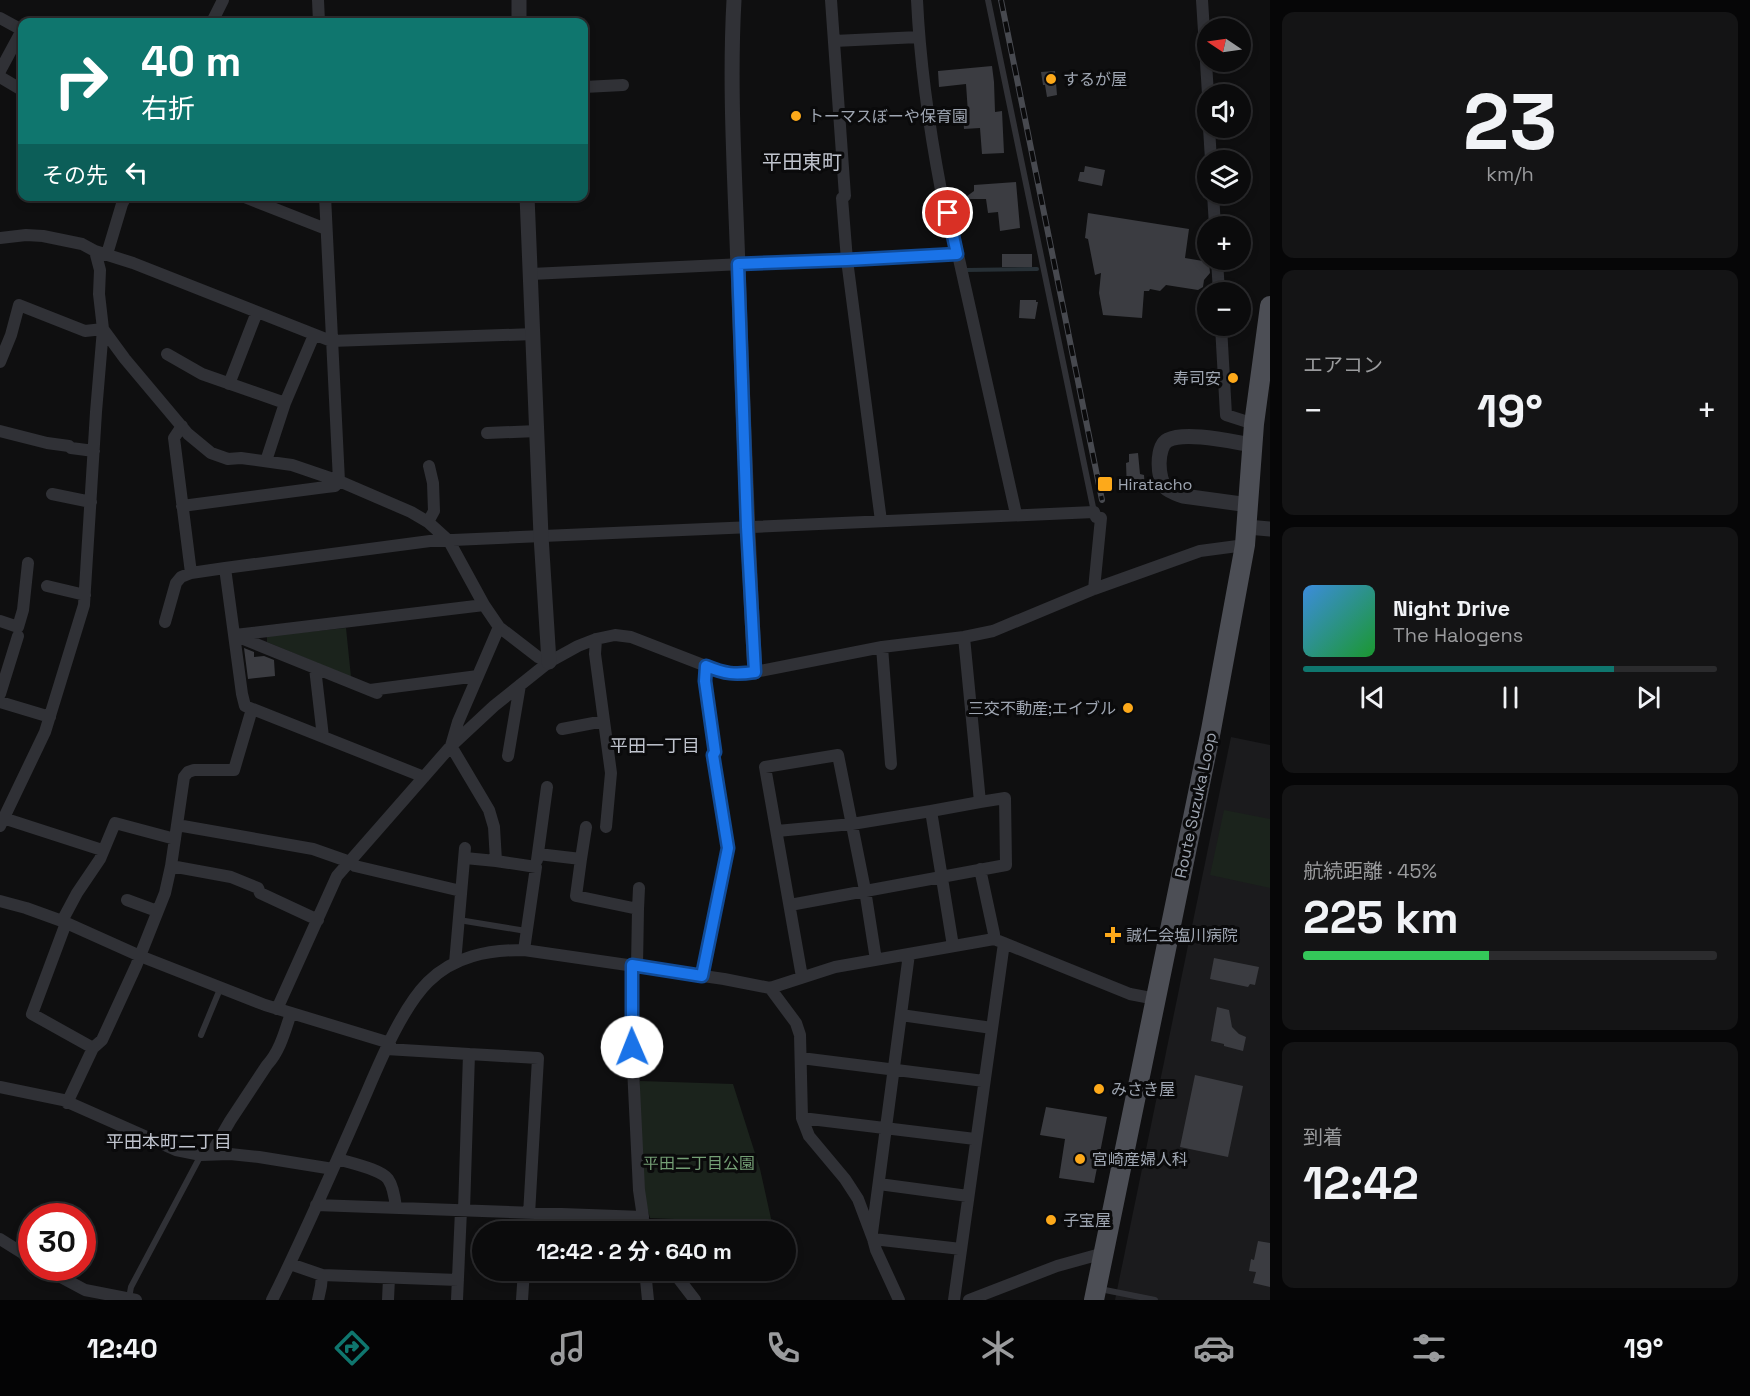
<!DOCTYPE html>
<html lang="ja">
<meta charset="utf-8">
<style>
body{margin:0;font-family:"Space Grotesk","Noto Sans JP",sans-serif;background:#141415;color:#f1f3f6;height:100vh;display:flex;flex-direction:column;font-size:22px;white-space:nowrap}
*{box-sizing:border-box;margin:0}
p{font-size:20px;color:#9a9b9d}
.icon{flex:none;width:33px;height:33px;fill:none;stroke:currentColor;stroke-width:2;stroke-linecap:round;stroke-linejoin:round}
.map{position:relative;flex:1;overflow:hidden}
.panel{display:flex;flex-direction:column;gap:12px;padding:12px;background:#060607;width:480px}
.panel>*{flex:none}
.hud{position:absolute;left:18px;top:18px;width:570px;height:183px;border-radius:12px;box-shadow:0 3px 9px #0003,0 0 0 2px #2b2b2d;background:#0f766e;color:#fff;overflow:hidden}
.needle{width:39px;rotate:283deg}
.controls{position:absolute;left:1197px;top:18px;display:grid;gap:12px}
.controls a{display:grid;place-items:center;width:54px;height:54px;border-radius:50%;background:#0b0b0c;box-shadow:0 3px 9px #0003,0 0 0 2px #2b2b2d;font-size:30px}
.speed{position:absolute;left:18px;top:1203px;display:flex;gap:12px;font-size:30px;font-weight:700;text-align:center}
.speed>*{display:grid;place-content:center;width:78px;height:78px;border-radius:50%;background:#0b0b0c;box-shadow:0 3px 9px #0003,0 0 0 2px #2b2b2d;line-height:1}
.speed .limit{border:9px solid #d22;background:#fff;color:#111}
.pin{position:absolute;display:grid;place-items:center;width:51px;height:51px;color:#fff;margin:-26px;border:3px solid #fff;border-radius:50%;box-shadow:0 2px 6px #0007}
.me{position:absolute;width:66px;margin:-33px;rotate:359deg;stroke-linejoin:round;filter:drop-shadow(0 0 4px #0008)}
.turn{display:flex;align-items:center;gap:21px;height:126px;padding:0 24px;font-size:27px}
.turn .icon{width:78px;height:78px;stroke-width:2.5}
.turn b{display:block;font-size:42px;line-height:51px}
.then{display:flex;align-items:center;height:57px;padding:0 24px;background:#0003;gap:12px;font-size:22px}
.big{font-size:45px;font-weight:700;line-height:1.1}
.panel .widget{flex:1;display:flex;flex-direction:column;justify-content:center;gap:9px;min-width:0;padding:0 21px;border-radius:12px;background:#141415}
.panel .dial{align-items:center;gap:0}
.dial b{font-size:78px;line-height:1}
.song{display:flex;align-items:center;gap:18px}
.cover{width:72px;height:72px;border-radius:9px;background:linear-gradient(135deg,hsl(210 70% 55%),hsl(130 70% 35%))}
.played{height:6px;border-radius:3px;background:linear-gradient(90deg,#0f766e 75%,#2b2b2d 75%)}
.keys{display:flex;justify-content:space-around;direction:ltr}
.heat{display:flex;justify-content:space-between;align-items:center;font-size:33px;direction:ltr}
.charge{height:9px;border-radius:4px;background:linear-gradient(90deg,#34c759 45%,#2b2b2d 0)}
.trip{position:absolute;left:472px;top:1221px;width:324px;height:60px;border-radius:30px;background:#0b0b0c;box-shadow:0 3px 9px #0003,0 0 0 2px #2b2b2d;font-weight:700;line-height:60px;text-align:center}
.tab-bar{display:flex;height:96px;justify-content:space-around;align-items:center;background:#040405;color:#9a9b9d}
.tab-bar .icon{width:42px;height:42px}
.tab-bar .selected{color:#0f766e}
.tab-bar b{font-size:27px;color:#f1f3f6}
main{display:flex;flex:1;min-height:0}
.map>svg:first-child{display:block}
.built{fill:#1b1b1d}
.green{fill:#1b231c}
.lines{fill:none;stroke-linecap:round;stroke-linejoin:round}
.stream{stroke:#273036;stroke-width:4}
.building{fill:#3b3c41}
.service{stroke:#303136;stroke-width:6}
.minor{stroke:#303136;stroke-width:12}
.tertiary{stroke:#303136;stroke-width:15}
.primary{stroke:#4c4e55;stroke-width:20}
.rail-casing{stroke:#47494f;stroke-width:6}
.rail{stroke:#0a0a0b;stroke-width:4;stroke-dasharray:11;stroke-linecap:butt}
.route-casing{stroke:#114b97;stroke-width:15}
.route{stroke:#1a73e8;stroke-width:10}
.poi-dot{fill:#fda91a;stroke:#0a0a0b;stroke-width:2}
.labels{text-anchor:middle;stroke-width:6;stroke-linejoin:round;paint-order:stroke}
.poi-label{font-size:16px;fill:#9fa6b2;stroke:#0a0a0b;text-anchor:start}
.street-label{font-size:16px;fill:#9fa6b2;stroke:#0a0a0b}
.park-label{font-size:16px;fill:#749f75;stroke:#0a0a0b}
.neighbourhood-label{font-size:18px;fill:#c0c4ce;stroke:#0a0a0b}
.quarter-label{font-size:20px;fill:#c0c4ce;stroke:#0a0a0b}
</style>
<main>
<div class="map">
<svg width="1270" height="1300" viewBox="0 0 1270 1300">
<rect width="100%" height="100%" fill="#0f0f10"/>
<path class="built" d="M1231,737L1270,745V1300H1115Z"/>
<path class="green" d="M346,628L351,677L267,642V636Z
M1224,810L1270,819V888L1210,875Z
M640,1081L733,1084L760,1169L772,1223L650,1218L645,1200L639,1096Z"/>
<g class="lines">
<path class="stream" d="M966,270L1037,269"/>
</g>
<path class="building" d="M992,66L994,82L995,112L1002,111L1004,153L982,154L980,128L964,129L963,114L968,113L966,84L939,87L938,71Z
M1055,71L1057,95L1047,97L1045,85H1043L1041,72Z
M1085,166L1105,170L1102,186L1078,181L1080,172H1084Z
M1016,182L1020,228L1000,231L998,212L988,213L986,199H963L974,191V185Z
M1088,213L1189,229L1185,258L1209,262L1210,273L1204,280L1203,287L1198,290L1166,285L1160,291L1150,289L1149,291H1144L1142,318L1103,315L1099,293L1101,273L1095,275L1088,239L1085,238Z
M1002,254H1032V267H1002Z
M1020,300H1036V302H1038L1035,319L1019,318Z
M1138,453L1140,474L1144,475L1145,491H1127L1126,463L1129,462V454Z
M244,648L254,652V657L264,656L274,660L275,676L248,679Z
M1214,958L1259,967L1255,985L1250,984L1248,987L1210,979Z
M1217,1007L1229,1010L1232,1027L1239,1034L1246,1037L1243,1051L1224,1046V1044L1211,1041Z
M1195,1075L1243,1086L1228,1157L1180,1147Z
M1046,1107L1107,1117L1094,1183L1059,1178L1065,1139L1040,1135Z
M1258,1241L1270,1243V1287L1253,1283L1256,1272L1249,1271L1251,1259L1254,1260Z"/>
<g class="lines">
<path class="service" d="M988,0L1094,512
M459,920L526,931
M201,1035L220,989
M1100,1289L1155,1300
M129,1298L131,1287L201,1155"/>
<path class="minor" d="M318,0L319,22
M831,0L845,196L842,198L847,260L881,521
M917,0C920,64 929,127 941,190L944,192L1016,514
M1202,0L1208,94
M0,18L22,30
M212,22L223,0
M834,41L919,37
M0,71L22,30
M0,77L22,90
M584,87L623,85
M1209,128L1211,160
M1213,194L1215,226
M242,196L326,229
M325,196L339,481
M0,238L26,235L43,236L82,244L95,251L133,263L331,341L534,334
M107,254L122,204L126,196
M1217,260L1219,292
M531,274L957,254
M1221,326L1226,415L1254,424
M103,329L125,359L188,434L211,453L228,459L241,458L292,465L339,481L411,512L428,522L449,541L484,605L499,627L538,657L549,662
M167,354L202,374L285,403
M0,362L11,335L19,305L85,331L103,329
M229,384L257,312
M182,426L174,438L191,573L225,568L242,694L245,706L424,777
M0,431L47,443L69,446L71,448L94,451
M487,433L537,431
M266,461L285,403L314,335
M52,494L91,502
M182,506L326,487L335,486L339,481
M428,522L434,511L433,483L429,466
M225,568L430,541L1094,512L1096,517L1101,518L1094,589
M47,586L85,595
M0,621L18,627L23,610L28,563
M165,622L176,583L181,577L191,573
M499,627L458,722L451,746L489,810L494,827L496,861L536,867L524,950
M235,635L484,605
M236,636L377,693
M596,639L595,654L611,773L606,827
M882,647L891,764
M315,668L323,737
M370,690L478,676
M0,694L18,636
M0,702L50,717
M562,729L604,721
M508,756L520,685
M3,818L102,850
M177,825L313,849L350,862L355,866L461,891
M0,826L45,732L84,605L96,412L103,329L99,294L100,270L95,251
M777,831L852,824L931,811
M538,854L581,859L576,896L638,909L637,966
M465,858L496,861
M581,859L586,827
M537,860L547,787
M171,866L231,877L258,888L260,893L318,920
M980,869L994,934V939
M127,900L157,911
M0,901L26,908L62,921L140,956L265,1005L390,1043
M790,905L1006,865L1005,798L980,802
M638,909L639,888
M62,921L77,893L100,859L115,823L175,839
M66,923L32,1014L93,1048
M953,946L931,811L980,802L964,637
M455,963L465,848
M632,965L631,1027L639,1190L643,1217L642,1232
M702,976L728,848L713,755L715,752L705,681L706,666
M802,977L765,767L838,755L865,890L876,960
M770,988L796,1023L800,1035L802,1118L809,1136L845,1179L858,1199L873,1239L876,1250L899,1300
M277,1009L337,876L451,746L494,706L549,662L578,646L596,639L615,635L631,637L724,673L738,675L755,672L882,647L964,637L993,631L1094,589L1200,551L1245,545
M901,1015L992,1028
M386,1049L469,1054
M801,1058L984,1081
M0,1087L63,1100L176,1150L201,1155L230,1154L259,1157L333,1169
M67,1103L93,1048L102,1040L136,966L165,893L171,866L184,777L188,772L194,770H234L252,709
M802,1118L975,1139
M211,1154L230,1121L267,1065C280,1051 285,1031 291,1013
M338,1159C350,1163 381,1169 388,1179C393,1186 395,1199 396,1208
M879,1184L968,1196
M316,1205L643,1217
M464,1210L469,1054L538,1058L528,1232
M872,1233L909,954
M0,1239L32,1259
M873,1239L961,1249
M290,1264L322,1275L458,1280
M44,1268L85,1290L136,1300
M645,1270L648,1300
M672,1270L695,1300
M272,1300C303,1238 331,1174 359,1110C376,1072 399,1011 428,982C454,956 488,950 524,950L724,979L770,988L835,967L994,939L1130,994L1156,999
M318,1300L321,1286L322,1275
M388,1300L389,1278
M457,1300L461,1210
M522,1300L524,1270
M954,1300L1004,943
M969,1300L1057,1266L1104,1253"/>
<path class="tertiary" d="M519,0V22
M734,0C729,89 735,178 738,268C743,403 747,537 755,672
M527,196L541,536L549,662
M1249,505L1183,496C1178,494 1170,492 1166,488C1157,480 1156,446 1168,440C1186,431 1233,442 1253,445
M1247,527L1270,529"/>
<path class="primary" d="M1094,1300L1211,730L1245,545L1254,424L1270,306"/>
<g class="rail-casing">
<path id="rail" d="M1001,0L1102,500"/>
</g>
<use href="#rail" class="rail"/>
</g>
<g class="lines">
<g class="route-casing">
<path id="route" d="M632,1047V965L702,976L728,848L713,755L715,752L705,681L706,666C725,674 735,675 755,672L747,527L738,264L847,260L957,254L948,213"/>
</g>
<use href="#route" class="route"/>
</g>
<g class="poi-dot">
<circle cx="1051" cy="79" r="6"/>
<circle cx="796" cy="116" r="6"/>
<circle cx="1233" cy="378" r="6"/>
<rect x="1097" y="476" width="16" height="16" rx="3"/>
<circle cx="1128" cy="708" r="6"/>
<path d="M1110 926h6v6h6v6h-6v6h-6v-6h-6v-6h6z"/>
<circle cx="1099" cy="1089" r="6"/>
<circle cx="1080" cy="1159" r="6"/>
<circle cx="1051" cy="1220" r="6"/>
</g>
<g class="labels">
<g class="poi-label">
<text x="1063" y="85">するが屋</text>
<text x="808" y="122">トーマスぼーや保育園</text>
<text x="1221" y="384" text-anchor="end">寿司安</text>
<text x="1118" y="490">Hiratacho</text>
<text x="1116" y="714" text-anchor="end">三交不動産;エイブル</text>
<text x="1126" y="941">誠仁会塩川病院</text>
<text x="1111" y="1095">みさき屋</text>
<text x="1092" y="1165">宮崎産婦人科</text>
<text x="1063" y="1226">子宝屋</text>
</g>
<g class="street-label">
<text transform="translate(1195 805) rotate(-78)" y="6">Route Suzuka Loop</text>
</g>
<g class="park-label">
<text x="699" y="1169">平田二丁目公園</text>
</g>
<g class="neighbourhood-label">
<text x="655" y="752">平田一丁目</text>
<text x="169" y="1148">平田本町二丁目</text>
</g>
<g class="quarter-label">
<text x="802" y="169">平田東町</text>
</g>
</g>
</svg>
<div class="controls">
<a><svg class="needle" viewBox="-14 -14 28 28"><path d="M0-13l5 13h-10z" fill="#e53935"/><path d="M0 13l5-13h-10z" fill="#9a9b9d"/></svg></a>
<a><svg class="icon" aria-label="sound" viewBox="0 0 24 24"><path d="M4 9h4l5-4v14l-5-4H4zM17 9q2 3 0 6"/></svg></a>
<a><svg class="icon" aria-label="layers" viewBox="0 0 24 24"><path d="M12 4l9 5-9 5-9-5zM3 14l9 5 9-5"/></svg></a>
<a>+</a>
<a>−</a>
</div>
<div class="speed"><div class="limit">30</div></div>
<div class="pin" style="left:948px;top:213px;background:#d93025"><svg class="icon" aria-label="arrive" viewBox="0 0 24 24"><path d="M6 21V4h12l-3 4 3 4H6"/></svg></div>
<svg class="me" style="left:632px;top:1047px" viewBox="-20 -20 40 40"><circle r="19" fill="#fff"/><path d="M0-13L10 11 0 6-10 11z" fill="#1a73e8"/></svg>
<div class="trip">12:42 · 2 分 · 640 m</div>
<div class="hud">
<div class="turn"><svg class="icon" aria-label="right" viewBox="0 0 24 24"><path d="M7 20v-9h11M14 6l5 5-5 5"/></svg><div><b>40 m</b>右折</div></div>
<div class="then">その先<svg class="icon" aria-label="left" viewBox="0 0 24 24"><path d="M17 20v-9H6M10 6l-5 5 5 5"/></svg></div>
</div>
</div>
<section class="panel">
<div class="widget dial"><b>23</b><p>km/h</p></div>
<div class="widget"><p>エアコン</p>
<div class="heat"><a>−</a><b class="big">19°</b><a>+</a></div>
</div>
<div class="widget">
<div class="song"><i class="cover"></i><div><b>Night Drive</b><p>The Halogens</p></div></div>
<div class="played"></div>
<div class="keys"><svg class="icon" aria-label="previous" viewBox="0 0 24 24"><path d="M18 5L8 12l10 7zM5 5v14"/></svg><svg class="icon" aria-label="pause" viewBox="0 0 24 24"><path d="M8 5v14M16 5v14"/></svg><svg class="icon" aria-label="next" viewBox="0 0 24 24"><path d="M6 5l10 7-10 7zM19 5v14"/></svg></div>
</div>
<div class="widget"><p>航続距離 · 45%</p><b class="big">225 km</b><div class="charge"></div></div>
<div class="widget"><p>到着</p><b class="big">12:42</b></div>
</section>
</main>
<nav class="tab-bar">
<b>12:40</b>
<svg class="icon selected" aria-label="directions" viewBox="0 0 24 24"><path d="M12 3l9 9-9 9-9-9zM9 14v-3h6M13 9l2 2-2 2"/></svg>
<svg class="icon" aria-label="music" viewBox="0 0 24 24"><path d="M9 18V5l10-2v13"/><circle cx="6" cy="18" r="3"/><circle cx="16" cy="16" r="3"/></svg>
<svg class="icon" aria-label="phone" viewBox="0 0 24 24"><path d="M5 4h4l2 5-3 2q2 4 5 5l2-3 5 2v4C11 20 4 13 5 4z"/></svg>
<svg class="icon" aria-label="climate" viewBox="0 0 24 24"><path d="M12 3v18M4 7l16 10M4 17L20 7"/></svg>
<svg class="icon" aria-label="car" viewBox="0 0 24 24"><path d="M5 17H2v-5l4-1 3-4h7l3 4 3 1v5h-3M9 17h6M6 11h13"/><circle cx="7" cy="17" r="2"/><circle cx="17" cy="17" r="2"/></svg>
<svg class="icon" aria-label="filters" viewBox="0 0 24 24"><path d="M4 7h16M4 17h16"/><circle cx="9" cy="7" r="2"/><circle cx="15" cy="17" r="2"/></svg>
<b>19°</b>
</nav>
